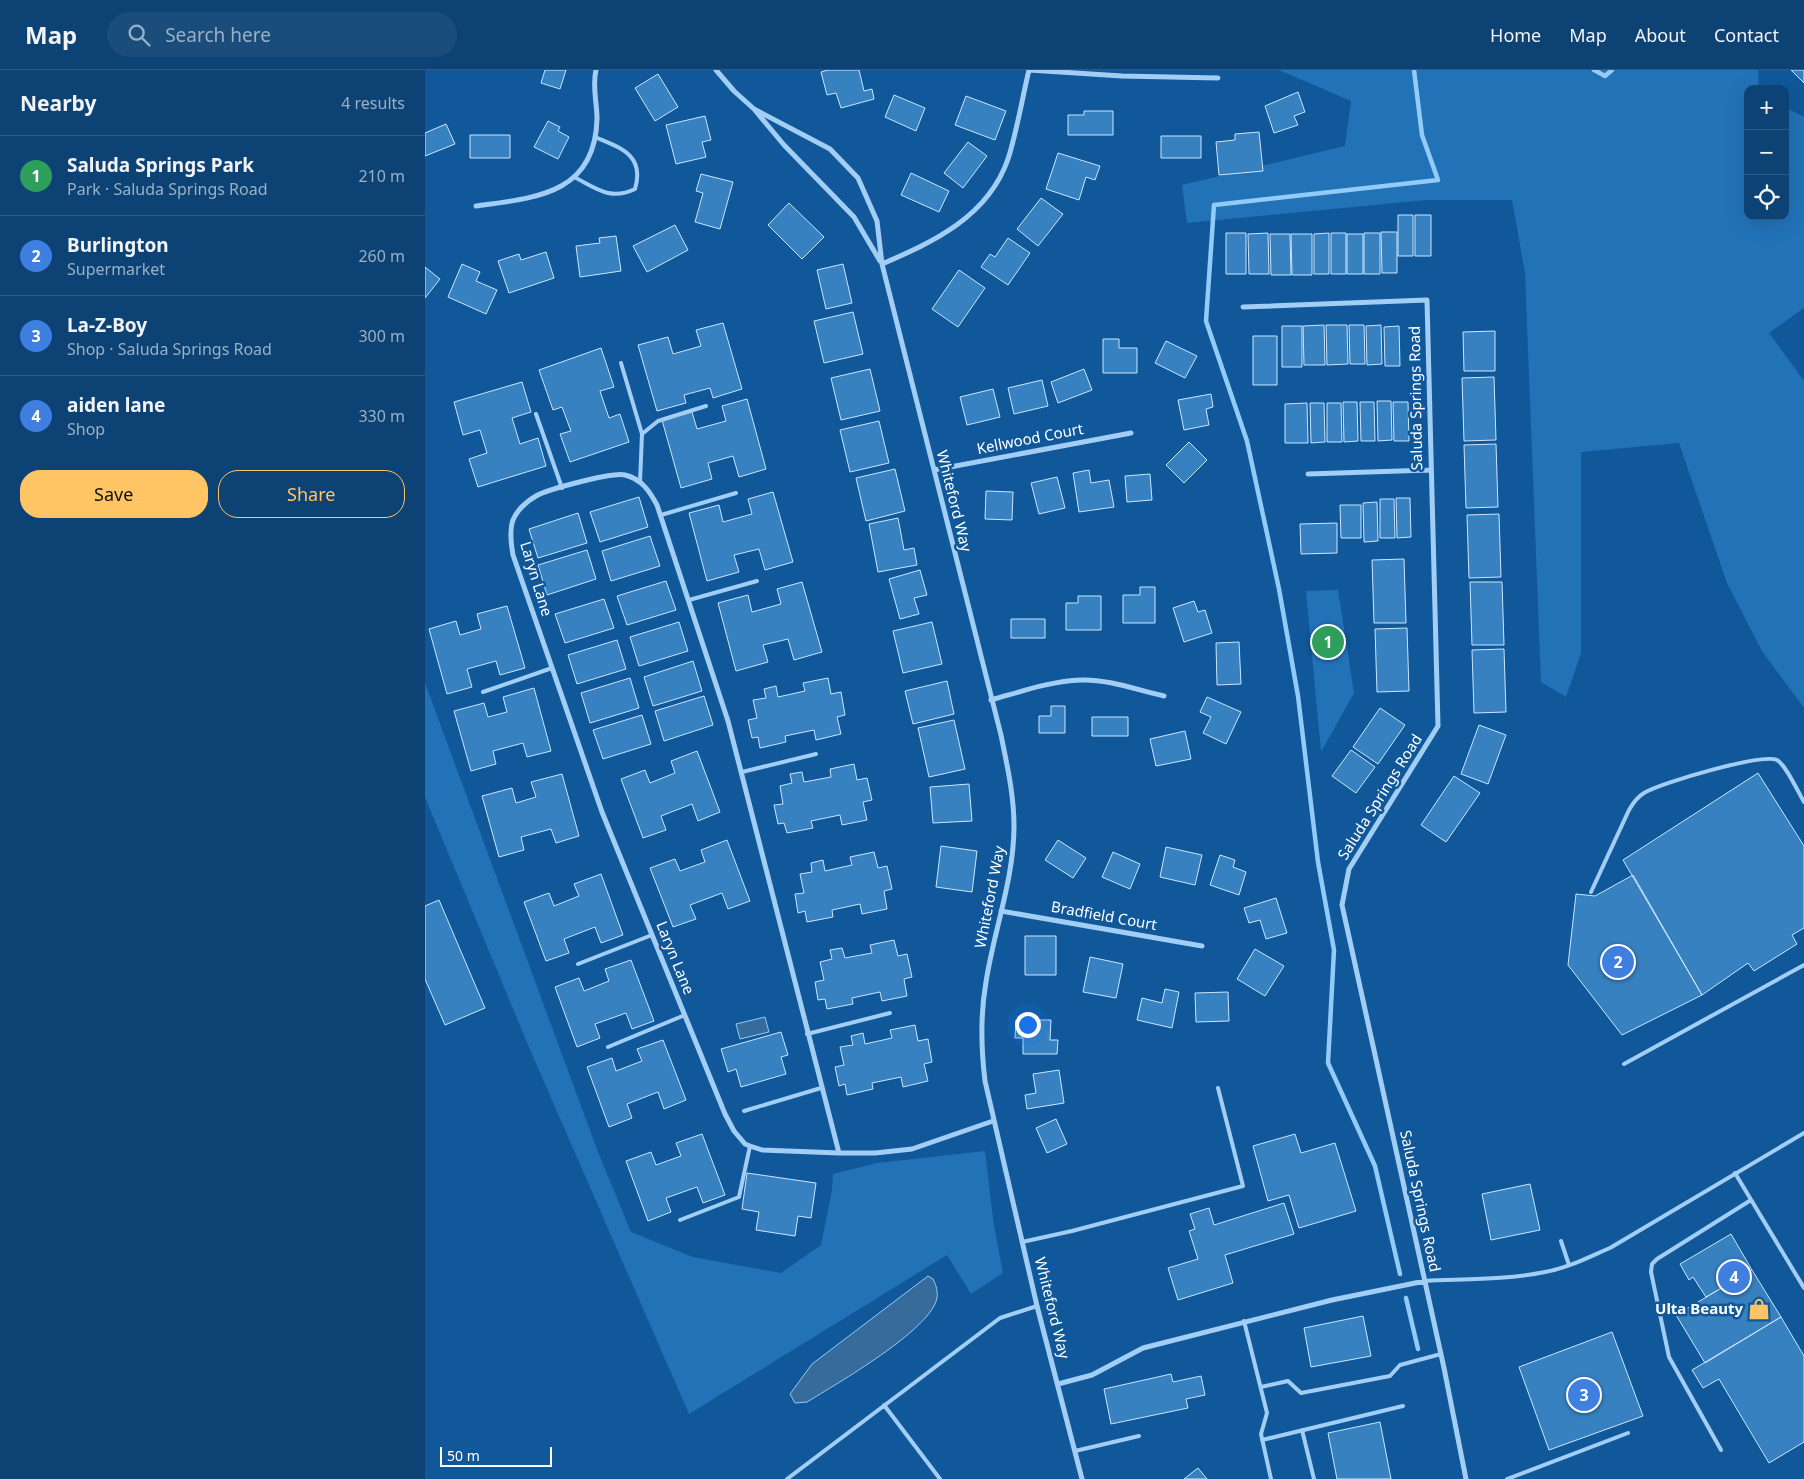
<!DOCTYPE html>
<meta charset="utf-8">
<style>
body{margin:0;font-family:"Noto Sans",sans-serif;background:#1a4d7c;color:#f1f3f6}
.controls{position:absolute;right:15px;top:15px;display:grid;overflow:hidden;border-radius:10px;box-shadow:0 5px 20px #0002}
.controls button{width:45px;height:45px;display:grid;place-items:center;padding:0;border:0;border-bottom:1px solid #2c5b86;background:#0c4274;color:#f1f3f6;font:25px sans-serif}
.scale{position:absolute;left:15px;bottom:12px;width:112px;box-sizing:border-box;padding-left:5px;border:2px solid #fff;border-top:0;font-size:14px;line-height:18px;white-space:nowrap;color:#fff;-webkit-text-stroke:4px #10589a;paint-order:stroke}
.you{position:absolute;left:602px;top:954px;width:18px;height:18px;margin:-12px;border:4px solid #fff;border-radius:50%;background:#1a73e8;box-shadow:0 0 0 8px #1a73e833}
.badge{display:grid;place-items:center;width:32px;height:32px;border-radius:50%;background:#ffc565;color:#fff;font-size:16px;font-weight:700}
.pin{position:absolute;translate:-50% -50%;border:2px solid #fff;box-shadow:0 1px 5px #0006}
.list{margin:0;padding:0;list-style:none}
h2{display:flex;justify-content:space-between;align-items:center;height:65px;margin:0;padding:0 20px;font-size:21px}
h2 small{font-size:16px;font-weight:400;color:#9ab0c5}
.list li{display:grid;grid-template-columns:32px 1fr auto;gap:15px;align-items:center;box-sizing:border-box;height:80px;padding:0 20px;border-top:1px solid #2c5b86}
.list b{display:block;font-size:19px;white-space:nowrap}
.list p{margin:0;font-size:16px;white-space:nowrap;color:#9ab0c5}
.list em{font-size:16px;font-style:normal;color:#9ab0c5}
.actions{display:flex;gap:10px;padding:15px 20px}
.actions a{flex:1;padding:11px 0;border:1px solid #ffc565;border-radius:20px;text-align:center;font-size:18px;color:#ffc565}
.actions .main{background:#ffc565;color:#111}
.icon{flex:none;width:28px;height:28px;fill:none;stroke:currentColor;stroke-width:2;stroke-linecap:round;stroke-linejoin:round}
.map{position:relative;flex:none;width:1379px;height:1409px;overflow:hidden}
header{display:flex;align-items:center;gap:30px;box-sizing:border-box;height:70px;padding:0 25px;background:#0c4274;border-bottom:1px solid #2c5b86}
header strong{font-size:24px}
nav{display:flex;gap:28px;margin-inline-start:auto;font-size:18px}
.search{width:350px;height:45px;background:#1a4d7c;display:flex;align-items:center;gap:12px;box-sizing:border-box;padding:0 18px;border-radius:28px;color:#9ab0c5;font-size:19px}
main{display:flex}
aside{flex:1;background:#0c4274}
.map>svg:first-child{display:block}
.green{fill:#2272b8}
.water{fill:#376b9b;stroke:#93cbf8}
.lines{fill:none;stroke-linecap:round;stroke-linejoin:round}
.stream{stroke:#93cbf8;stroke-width:4.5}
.building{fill:#3881c1;stroke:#cae6fe}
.service{stroke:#a2cef5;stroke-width:4}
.minor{stroke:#a2cef5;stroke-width:5}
.labels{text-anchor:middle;stroke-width:5;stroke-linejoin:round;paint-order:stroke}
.street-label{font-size:15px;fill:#fff;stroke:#10589a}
.poi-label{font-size:15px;font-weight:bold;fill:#fff;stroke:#10589a;text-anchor:end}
</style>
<header>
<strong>Map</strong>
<div class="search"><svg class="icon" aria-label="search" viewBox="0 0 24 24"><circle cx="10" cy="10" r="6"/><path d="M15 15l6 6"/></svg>Search here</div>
<nav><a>Home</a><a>Map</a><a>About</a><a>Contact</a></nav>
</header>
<main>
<aside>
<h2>Nearby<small>4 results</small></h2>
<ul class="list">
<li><span class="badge" style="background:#2e9e5b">1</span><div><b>Saluda Springs Park</b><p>Park · Saluda Springs Road</p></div><em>210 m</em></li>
<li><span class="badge" style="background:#3f7fe0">2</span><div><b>Burlington</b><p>Supermarket</p></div><em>260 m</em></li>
<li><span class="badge" style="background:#3f7fe0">3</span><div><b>La-Z-Boy</b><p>Shop · Saluda Springs Road</p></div><em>300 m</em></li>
<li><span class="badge" style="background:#3f7fe0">4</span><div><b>aiden lane</b><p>Shop</p></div><em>330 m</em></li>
</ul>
<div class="actions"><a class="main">Save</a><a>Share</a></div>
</aside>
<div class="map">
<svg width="1379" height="1409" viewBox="0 0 1379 1409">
<rect width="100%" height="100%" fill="#10589a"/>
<path class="green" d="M854 0H1333L1334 19H1323V146H1360V37L1379 47V238L1344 263 1379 311V638L1337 581 1302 513 1254 373 1156 382V583L1141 627 1116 612 1100 203 1087 130H1001L762 153 757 115 920 76 926 31Z
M913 520 929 623 896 682 881 521Z
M0 613 173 1082 206 1162 268 1187 356 1203 396 1175 407 1120 408 1104 452 1093 560 1081 569 1156 578 1203 546 1224 522 1185 264 1344 106 982 0 727Z"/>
<path class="water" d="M340 947 344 962 315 969 311 954Z
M503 1206 508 1209C511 1215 513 1221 512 1228 506 1260 411 1314 382 1332L370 1333 365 1324 387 1294Z"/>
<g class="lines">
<path class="stream" d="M1169 0 1180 6 1187 0
M975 1204 950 1096 903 993 909 880 893 792 873 626 854 519 822 371 781 251 789 135 1013 110 997 65 989 0
M981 1228 993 1279"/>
</g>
<path class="building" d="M120 0H141L135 19 116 13Z
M403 0H434L439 21 447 19 449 29 416 38 411 23 402 25 396 2Z
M1366 0H1379V13Z
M233 4 253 37 230 51 210 18Z
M873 22 880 42 869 46 873 55 849 63 840 36Z
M469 25 500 38 491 61 460 47Z
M541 26 581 41 570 70 530 55Z
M659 41H688V65H643V45H659Z
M280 46 286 70 277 72 281 87 251 94 241 55Z
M123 51 135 57 133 61 144 67 133 89 109 77Z
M21 54 30 74 0 86V63Z
M834 62 838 101 794 105 791 72 810 70V64Z
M45 65H85V88H45Z
M736 66H776V88H736Z
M543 72 562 86 538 118 519 103Z
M633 83 675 96 670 110 661 107 654 130 621 119Z
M486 103 524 121 514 142 476 125Z
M276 104 308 112 295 159 270 152 278 123 271 121Z
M616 128 638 144 613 176 592 159Z
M364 133 399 167 377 189 343 155Z
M973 145H988V186H973Z
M990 145H1006V186H990Z
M250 155 263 180 222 202 208 176Z
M956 162H972V203H957Z
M801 163H821V204H801Z
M843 163 844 204H824L823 164Z
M904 163V204H889V164Z
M906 163H921V204H906Z
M939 163H955V204H939Z
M845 164H865L866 205H846Z
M866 164H887V205H867Z
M922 164H938V204H922Z
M191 166 196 201 155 207 151 176 175 173 174 168Z
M583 168 605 183 583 215 556 197 565 184 570 187Z
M121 182 129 208 84 223 73 191 94 184 96 190Z
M37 194 55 202 51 211 72 220 61 244 23 227Z
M418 194 427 233 401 239 392 200Z
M0 197 15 209 0 228Z
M534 200 560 218 533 257 507 239Z
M428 242 438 284 399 293 389 251Z
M298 253 317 319 288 328 285 318 259 325 261 333 232 341 213 275 243 267 248 284 276 276 271 260Z
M899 255 900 295H879L878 256Z
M901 255H922L923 294 902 295Z
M924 255H939L940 294H925Z
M956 255 957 294 942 295 941 256Z
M857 256H877V297H857Z
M974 256 975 296H960L959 257Z
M1070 261V301H1039L1038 262Z
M828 266H852V315H828Z
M678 269H694V278H712V303H678Z
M741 271 772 286 760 308 730 293Z
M176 278 189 317 175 321 184 348 195 344 204 372 145 392 135 364 146 361 137 337 128 340 114 300Z
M445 299 455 341 416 350 406 308Z
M659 299 667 320 633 333 626 312Z
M1069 307 1071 370 1039 371 1037 308Z
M617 310 623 336 589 344 583 318Z
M97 312 106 342 87 348 95 374 113 368 121 396 53 417 44 389 62 383 55 360 38 365 29 332Z
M568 319 575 347 542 355 535 327Z
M786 324 788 337 781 339 784 355 759 360 753 330Z
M322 329 341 399 314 407 308 386 283 393 287 409 256 418 237 350 267 342 272 359 301 351 297 336Z
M952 331H966L967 370 953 371Z
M918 332H932L933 371 919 372Z
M935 332H949L950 371H936Z
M968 332H983L984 371H969Z
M882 333 883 373H860V334Z
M885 333H899L900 372 886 373Z
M902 333H916L917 372H902Z
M454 351 464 393 425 402 415 360Z
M764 372 782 390 759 413 741 395Z
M1071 374 1073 437 1041 438 1039 375Z
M470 399 480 441 441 451 431 408Z
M664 400 666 413 684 410 689 437 654 442 648 403Z
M725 404 727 430 702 432 700 406Z
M632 407 640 438 614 444 606 413Z
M561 421 588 422 587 450 560 449Z
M348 422 368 492 340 500 334 479 309 485 314 502 282 511 264 443 294 435 298 452 327 444 323 429Z
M214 427 223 457 175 472 165 442Z
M971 428H985L986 467 972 468Z
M955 429H969L970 468H955Z
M952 432 953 471 939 472 938 433Z
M915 435H936V468H916Z
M153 443 162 473 113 488 104 459Z
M1074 444 1076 507 1044 508 1042 445Z
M473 448 479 480 489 478 492 495 453 502 444 454Z
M912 453V483L876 484 875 454Z
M225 466 235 496 186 511 177 481Z
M162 480 171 509 122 525 113 495Z
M979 489 981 553H949L947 490Z
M495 500 502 525 489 528 494 544 475 549 464 509Z
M241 511 251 540 202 555 192 526Z
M377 512 397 582 369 590 363 569 338 575 343 592 311 601 293 533 323 525 327 542 356 534 352 519Z
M1045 512H1077L1079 575H1047Z
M715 517H730V553H698V525H715Z
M653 526H676V560H641V533H653Z
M179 529 189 558 140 573 130 544Z
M769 531 773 542 780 540 787 563 759 572 748 538Z
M82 536 100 598 75 605 71 591 42 599 47 617 22 624 4 559 31 551 35 565 56 559 52 544Z
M586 549H620V568H586Z
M254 552 263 581 214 596 205 567Z
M507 552 517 594 478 603 468 561Z
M982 558 984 621 952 622 950 559Z
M192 570 201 599 152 614 143 585Z
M814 572 816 614 792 615 791 573Z
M1079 579 1081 642 1049 643 1047 580Z
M268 591 277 621 228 636 219 607Z
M205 608 214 638 165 653 156 623Z
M403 608 406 624 416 622 420 645 412 647 416 664 391 670 389 660 360 666 361 672 335 678 333 667 327 668 323 650 332 648 328 630 341 628 339 619 351 616 353 627 380 621 378 613Z
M522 611 529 644 488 654 480 621Z
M109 618 126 681 102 687 98 673 68 681 71 694 46 701 29 641 59 633 63 647 82 642 78 627Z
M279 626 288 655 239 671 230 641Z
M782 627 816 642 801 674 778 663 786 647 775 642Z
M626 636H640V663H614V646H626Z
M955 638 980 655 953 694 928 677Z
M217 645 226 674 178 689 168 660Z
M667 647H703V666H667Z
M529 650 540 699 504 707 493 658Z
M1054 655 1081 665 1063 714 1036 704Z
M760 661 766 689 731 696 725 669Z
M926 680 950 697 931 723 907 706Z
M272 681 295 742 273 751 267 734 236 746 241 760 218 768 196 709 220 700 225 713 250 703 246 691Z
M429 694 432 710 442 708 447 730 438 732 442 750 417 755 415 745 386 751 388 758 362 763 359 753 353 754 349 735 358 734 355 716 367 713 365 704 377 702 379 712 406 707 405 699Z
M1333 703 1379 776V858L1367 865 1372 874 1329 901 1323 893 1277 925 1198 790Z
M137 704 154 766 131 773 126 759 96 767 99 780 74 787 57 726 87 718 91 733 111 727 106 712Z
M1029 706 1055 723 1021 772 996 755Z
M544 714 547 751 508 753 505 717Z
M302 770 325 831 303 839 297 823 265 835 271 849 248 857 225 798 250 789 255 801 280 792 276 780Z
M633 770 661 788 648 808 620 790Z
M516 776 552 781 547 822 511 817Z
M741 777 777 785 770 815 735 807Z
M449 782 453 798 462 796 467 819 459 821 462 839 437 844 435 834 407 840 408 847 382 852 380 841 373 843 370 824 379 823 375 804 387 802 386 793 398 790 400 801 427 795 425 787Z
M688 782 715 794 705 819 677 807Z
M795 785 810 790 808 797 821 802 814 825 785 815Z
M176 804 198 865 176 873 170 857 139 869 144 883 121 891 99 832 124 823 129 836 154 826 149 814Z
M1208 805 1277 925 1197 965 1143 895 1151 824 1170 826Z
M851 828 862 863 841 869 835 850 824 853 819 838Z
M14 830 60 938 20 955 0 909V836Z
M600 866H631V905H600Z
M469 870 473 886 482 884 487 907 479 909 482 926 457 931 455 922 427 928 428 934 402 939 400 929 393 930 390 912 399 910 395 892 407 889 405 880 417 878 420 888 447 883 445 875Z
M830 879 859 896 840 926 812 909Z
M665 887 698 894 691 928 658 922Z
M206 890 229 951 207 959 201 943 170 954 175 968 152 977 130 917 154 908 159 921 184 911 180 899Z
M740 919 754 922 747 958 712 950 717 928 737 933Z
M803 922 804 951 771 952 770 923Z
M591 950H626L625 970H633L632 984H598V968H590Z
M490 955 493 971 503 969 507 992 499 994 503 1011 478 1017 476 1007 447 1013 448 1019 422 1025 420 1014 414 1016 410 997 419 995 415 977 428 975 426 966 438 963 440 974 467 968 465 960Z
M356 962 363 985 356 987 361 1004 316 1017 311 999 303 1002 296 979Z
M238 970 261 1030 239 1039 233 1022 202 1034 207 1048 184 1057 162 997 187 988 191 1001 217 991 212 979Z
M634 1000 639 1033 602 1039 600 1025 611 1023 608 1004Z
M631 1049 642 1074 622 1083 611 1058Z
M277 1064 300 1125 278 1133 272 1117 241 1128 246 1142 223 1151 201 1091 226 1082 231 1095 256 1086 251 1073Z
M870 1064 876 1083 910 1073 931 1141 874 1158 864 1125 843 1131 828 1076Z
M322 1103 391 1113 386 1148 373 1146 370 1166 331 1160 334 1142 317 1139Z
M1105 1114 1115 1160 1066 1170 1057 1124Z
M859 1133 869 1164 800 1185 808 1213 753 1230 743 1198 773 1189 764 1161 770 1159 765 1144 784 1138 789 1155Z
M1306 1164 1327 1200 1281 1227 1268 1207 1264 1210 1255 1194Z
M1327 1200 1356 1247 1280 1293 1251 1245Z
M938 1246 946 1286 886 1297 879 1258Z
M1356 1247 1379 1286V1372L1344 1393 1294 1309 1278 1318 1267 1300Z
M1187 1262 1218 1346 1124 1380 1094 1297Z
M746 1304 748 1312 776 1306 780 1325 761 1329 763 1338 686 1354 679 1319Z
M955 1352 966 1409H912L903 1363Z
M773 1398 782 1409H759Z"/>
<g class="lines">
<path class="service" d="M149 107C171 118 185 131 210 119 220 85 196 78 170 67
M196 293 217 364 215 412
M111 344 137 418
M217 364 233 351 281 336
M236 445 311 423
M264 530 332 511
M58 622 127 598
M317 702 391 684
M1166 822 1204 740C1208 733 1212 727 1219 723 1235 713 1337 683 1352 690 1361 695 1373 722 1379 732
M153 894 227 865
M382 964 465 943
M183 977 260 945
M1199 994 1379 895
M319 1041 396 1018
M1310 1103 1379 1218
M255 1150 314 1127 325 1076
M1136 1171 1144 1195
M597 1172 647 1161 818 1116 793 1018
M1000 1211C1040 1209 1081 1210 1120 1202 1143 1198 1164 1187 1185 1178L1379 1063
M819 1251 842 1343 836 1364 846 1409
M836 1317 863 1311 876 1323 965 1306 975 1295 1016 1284
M459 1335 515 1409
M877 1360 889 1409
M837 1370 978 1336
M1296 1380 1244 1287 1226 1202 1227 1194 1232 1189 1326 1130
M650 1381 714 1366
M362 1409 575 1248 612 1236
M1082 1409 1203 1363"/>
<path class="minor" d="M291 0 309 21 329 39 359 75 429 147 455 191
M604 0 697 6 793 8
M329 39 405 79 433 108 452 151 457 194 576 665C582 695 589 725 589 756 589 809 569 860 561 912 555 946 556 978 560 1011L612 1236 657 1409
M51 136C109 128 170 125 172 49 172 32 167 17 171 0
M457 194C508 172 563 147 583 89 592 61 597 29 604 0
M818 237 1002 230 1013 656 924 799 917 835 1019 1298 1041 1409
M509 400 706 363
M883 404 1005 400
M566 630C595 622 626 611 656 610 683 609 712 620 739 626
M576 841 777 876
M414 1083 303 651 232 435C225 422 217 409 200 405 188 402 123 419 111 426 102 431 92 440 88 450 84 461 86 474 88 485L177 742 300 1044 309 1061 320 1074 325 1076 337 1080 414 1083H450L487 1079 568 1051
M633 1314 667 1305 718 1278 907 1230 1000 1211"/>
</g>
<defs>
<g id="shop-bare" transform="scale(1.725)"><path d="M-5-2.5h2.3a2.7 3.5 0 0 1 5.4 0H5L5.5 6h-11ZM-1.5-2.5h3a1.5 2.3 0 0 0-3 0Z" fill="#ffc565" stroke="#10589a" stroke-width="2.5" paint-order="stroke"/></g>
</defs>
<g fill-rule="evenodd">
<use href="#shop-bare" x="1334" y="1239"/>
</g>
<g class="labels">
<g class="street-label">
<text transform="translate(991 328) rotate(-91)" y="5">Saluda Springs Road</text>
<text transform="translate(605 369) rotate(-11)" y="5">Kellwood Court</text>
<text transform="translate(529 431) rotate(76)" y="5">Whiteford Way</text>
<text transform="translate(111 509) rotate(73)" y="5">Laryn Lane</text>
<text transform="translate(955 727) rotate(-58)" y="5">Saluda Springs Road</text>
<text transform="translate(565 827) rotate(-79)" y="5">Whiteford Way</text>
<text transform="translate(679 846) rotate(10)" y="5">Bradfield Court</text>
<text transform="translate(250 888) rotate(68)" y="5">Laryn Lane</text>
<text transform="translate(995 1131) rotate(78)" y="5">Saluda Springs Road</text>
<text transform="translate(627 1238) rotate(76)" y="5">Whiteford Way</text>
</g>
<g class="poi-label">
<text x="1318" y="1244">Ulta Beauty</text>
</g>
</g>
</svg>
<div class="controls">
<button>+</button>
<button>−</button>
<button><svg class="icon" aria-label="locate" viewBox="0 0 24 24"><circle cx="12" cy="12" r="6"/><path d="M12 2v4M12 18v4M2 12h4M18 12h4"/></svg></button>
</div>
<div class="scale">50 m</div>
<div class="you"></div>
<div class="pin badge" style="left:903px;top:572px;background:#2e9e5b">1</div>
<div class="pin badge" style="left:1193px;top:892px;background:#3f7fe0">2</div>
<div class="pin badge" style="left:1159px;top:1325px;background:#3f7fe0">3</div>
<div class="pin badge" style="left:1309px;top:1207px;background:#3f7fe0">4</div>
</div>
</main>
